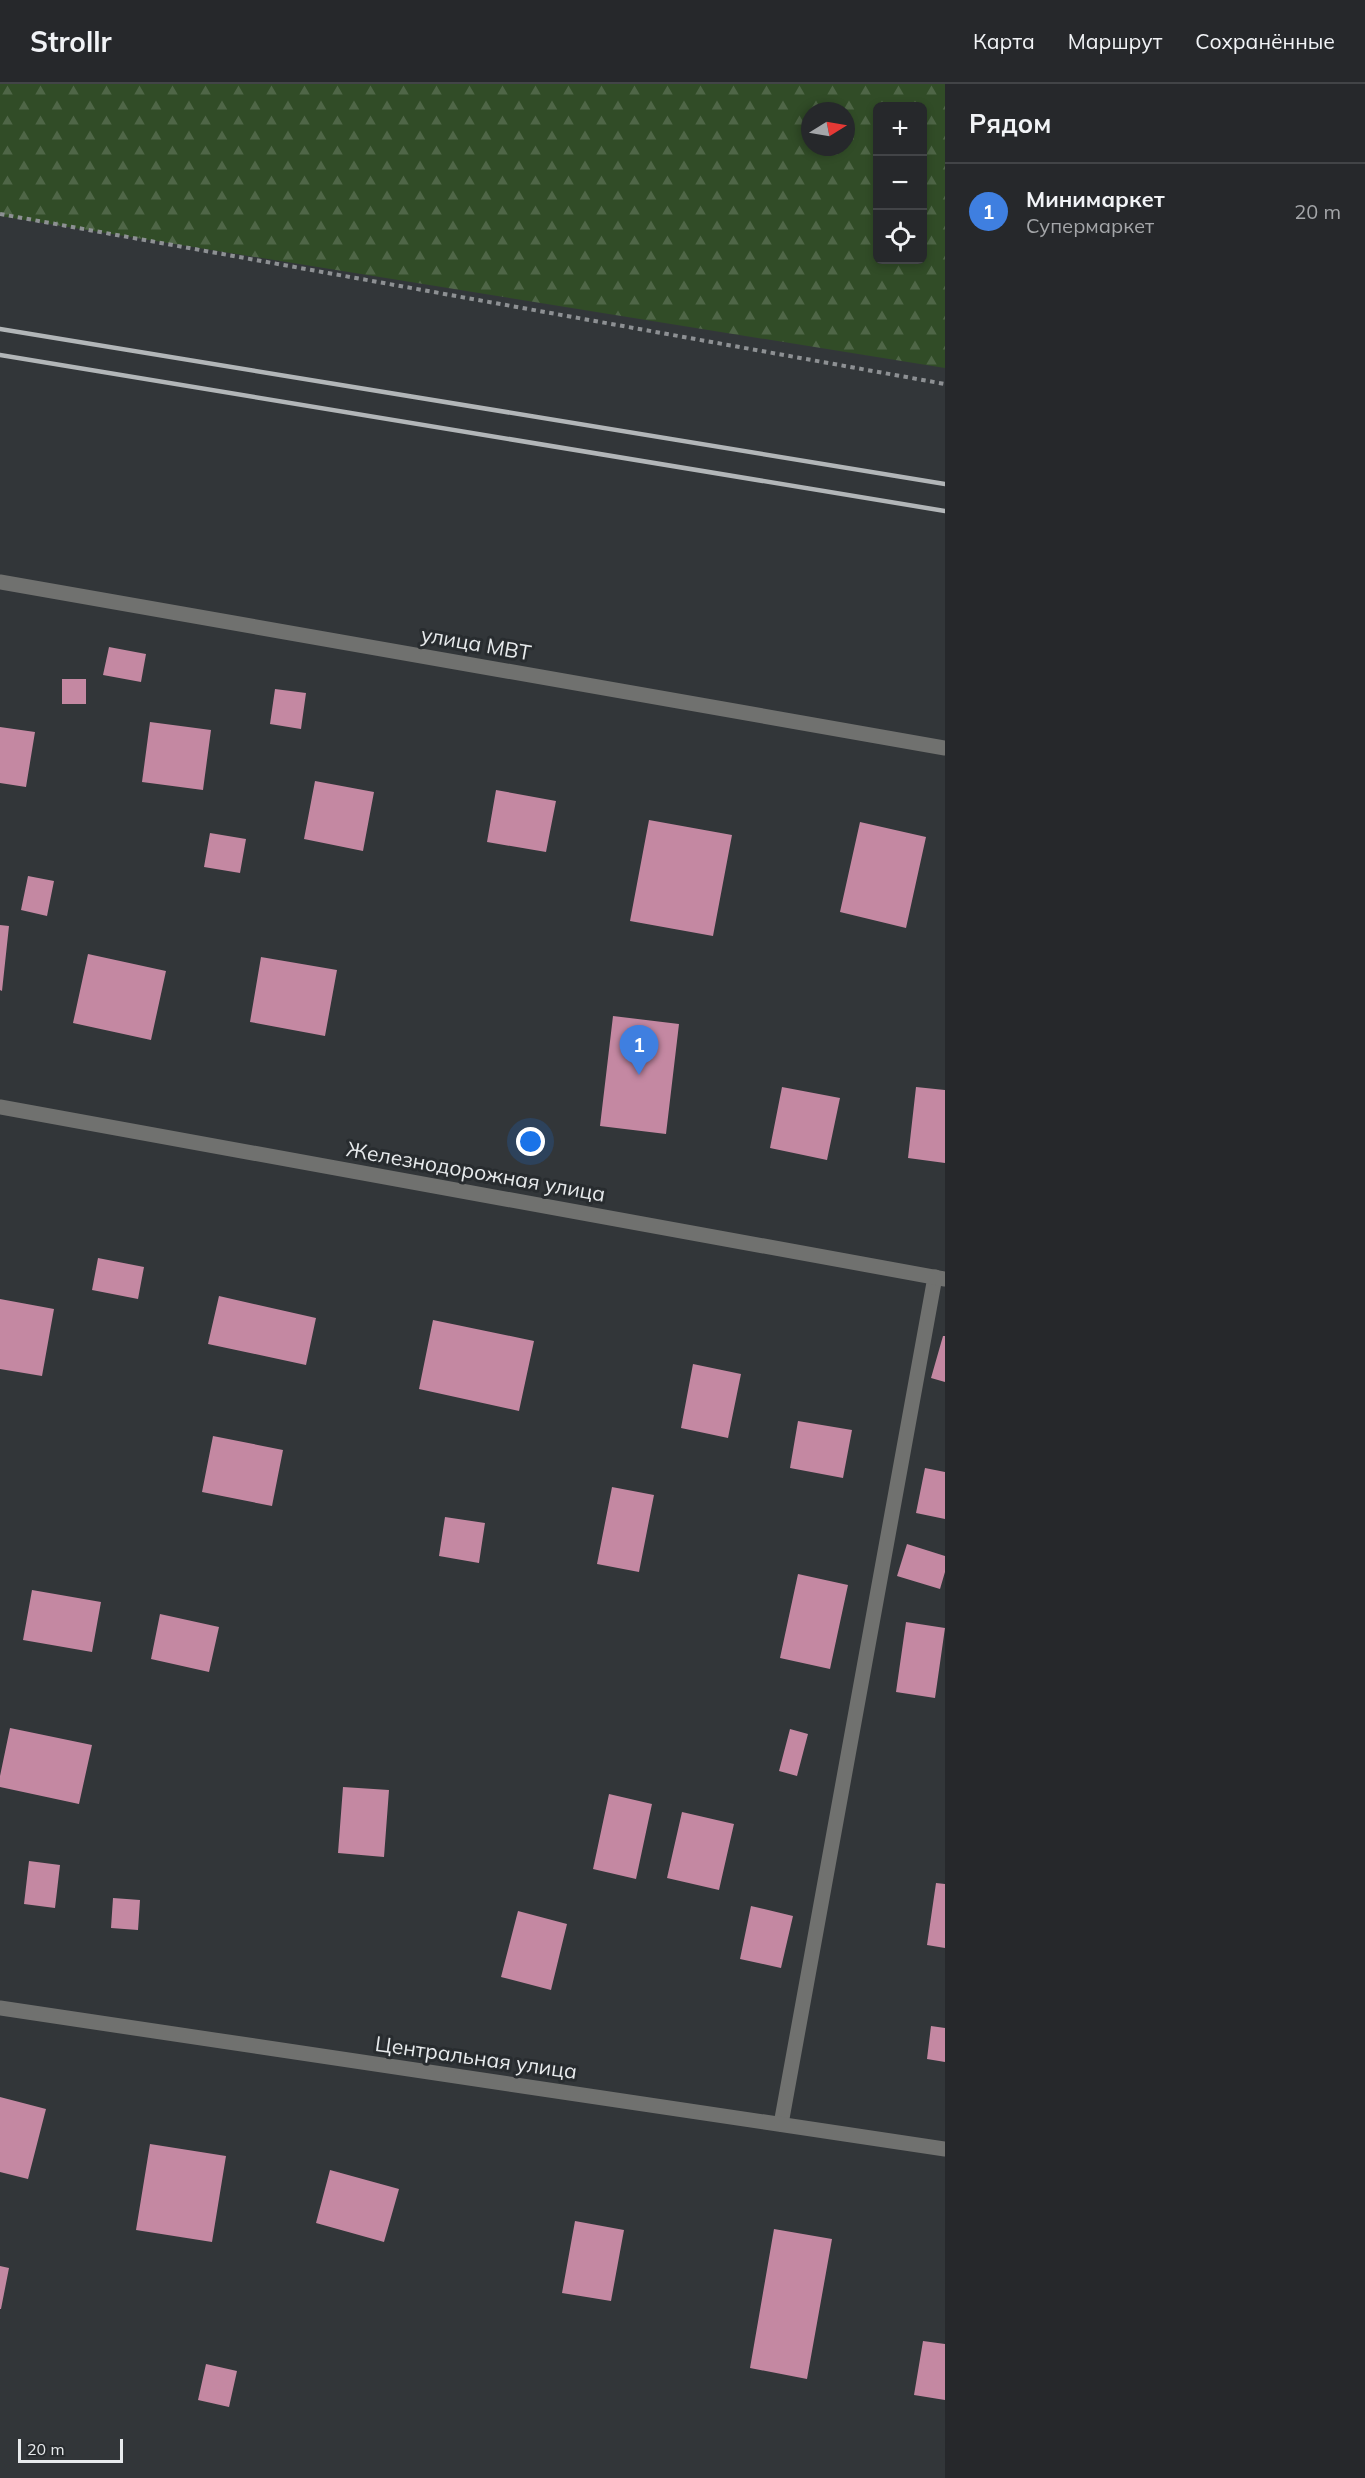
<!DOCTYPE html>
<html lang="ru">
<meta charset="utf-8">
<style>
body{margin:0;font-family:Mulish,sans-serif;background:#2e3033;color:#f1f3f6}
.controls{position:absolute;right:18px;top:18px;display:grid;overflow:hidden;border-radius:9px;box-shadow:0 3px 9px #0003}
.controls button{width:54px;height:54px;display:grid;place-items:center;padding:0;border:0;border-bottom:2px solid #424447;background:#26282b;color:#f1f3f6;font:30px sans-serif}
.compass{position:absolute;left:801px;top:18px;width:54px;height:54px;border-radius:50%;background:#26282b;box-shadow:0 3px 9px #0003;rotate:79deg}
.scale{position:absolute;left:18px;bottom:15px;width:105px;box-sizing:border-box;padding-left:6px;border:3px solid #e8ebed;border-top:0;font-size:16px;line-height:21px;white-space:nowrap;color:#e8ebed;-webkit-text-stroke:4px #282c2f;paint-order:stroke}
.you{position:absolute;left:531px;top:1058px;width:21px;height:21px;margin:-15px;border:4px solid #fff;border-radius:50%;background:#1a73e8;box-shadow:0 0 0 9px #1a73e833}
.badge{display:grid;place-items:center;width:39px;height:39px;border-radius:50%;background:#8abfa5;color:#fff;font-size:20px;font-weight:700}
.pin{position:absolute;translate:-50% -50px;filter:drop-shadow(0 2px 3px #0008)}
.pin::after{content:'';position:absolute;top:32px;width:21px;height:18px;background:inherit;clip-path:polygon(0 0,100% 0,50% 100%)}
.list{margin:0;padding:0;list-style:none}
h2{display:flex;justify-content:space-between;align-items:center;height:78px;margin:0;padding:0 24px;font-size:26px}
h2 small{font-size:20px;font-weight:400;color:#a4a6a9}
.list li{display:grid;grid-template-columns:39px 1fr auto;gap:18px;align-items:center;box-sizing:border-box;height:96px;padding:0 24px;border-top:2px solid #424447}
.list b{display:block;font-size:22px;white-space:nowrap}
.list p{margin:0;font-size:20px;white-space:nowrap;color:#a4a6a9}
.list em{font-size:20px;font-style:normal;color:#a4a6a9}
.icon{flex:none;width:33px;height:33px;fill:none;stroke:currentColor;stroke-width:2;stroke-linecap:round;stroke-linejoin:round}
.map{position:relative;flex:none;width:945px;height:2394px;overflow:hidden}
header{display:flex;align-items:center;gap:36px;box-sizing:border-box;height:84px;padding:0 30px;background:#26282b;border-bottom:2px solid #424447}
header strong{font-size:28px}
nav{display:flex;gap:33px;margin-inline-start:auto;font-size:21px}
main{display:flex}
aside{flex:1;background:#26282b}
.map>svg:first-child{display:block}
.forest{fill:url(#forest-firs);fill-rule:evenodd}
.building{fill:#c488a2}
.lines{fill:none;stroke-linecap:round;stroke-linejoin:round}
.path{stroke:#8d9093;stroke-width:4;stroke-dasharray:4.5 4.5;stroke-linecap:butt}
.service{stroke:#70716f;stroke-width:15}
.minor{stroke:#70716f;stroke-width:15}
.tertiary{stroke:#70716f;stroke-width:15}
.rail{stroke:#b2b6b8;stroke-width:4.5}
.labels{text-anchor:middle;stroke-width:6;stroke-linejoin:round;paint-order:stroke}
.street-label{font-size:21px;fill:#e8ebed;stroke:#282c2f}
</style>
<header>
<strong>Strollr</strong>
<nav><a>Карта</a><a>Маршрут</a><a>Сохранённые</a></nav>
</header>
<main>
<div class="map">
<svg width="945" height="2394" viewBox="0 0 945 2394">
<defs>
<pattern id="forest-firs" width="22" height="20" patternUnits="userSpaceOnUse" patternTransform="scale(1.5)"><rect width="22" height="20" fill="#314c27"/><path d="M5 1l3.5 6h-7zM16 11l3.5 6h-7z" fill="#4f6647"/></pattern>
</defs>
<rect width="100%" height="100%" fill="#323639"/>
<path class="forest" d="M0 0H945V284L0 132ZM878 22H922V176H878ZM810 27H846V63H810Z"/>
<path class="building" d="M109 563 146 570 141 598 103 591Z
M62 595H86V620H62Z
M275 605 306 609 301 645 270 640Z
M150 638 211 646 203 706 142 698Z
M0 643 35 648 26 703 0 699Z
M315 697 374 708 363 767 304 755Z
M496 706 556 717 546 768 487 758Z
M649 736 732 751 713 852 630 837Z
M860 738 926 753 906 844 840 828Z
M210 749 246 755 240 789 204 783Z
M28 792 54 797 47 832 21 826Z
M0 841 9 842 2 907 0 906Z
M88 870 166 887 151 956 73 939Z
M261 873 337 886 325 952 250 938Z
M613 932 679 940 666 1050 600 1042Z
M782 1003 840 1014 827 1076 770 1064Z
M916 1003 945 1006V1079L908 1074Z
M98 1174 144 1183 138 1215 92 1206Z
M219 1212 316 1234 306 1281 208 1260Z
M0 1215 54 1225 42 1292 0 1285Z
M433 1236 534 1257 519 1327 419 1305Z
M943 1252H945V1298L931 1294Z
M693 1280 741 1290 728 1354 681 1344Z
M798 1337 852 1346 843 1394 790 1384Z
M213 1352 283 1366 272 1422 202 1408Z
M925 1384 945 1388V1435L916 1429Z
M612 1403 654 1411 639 1488 597 1480Z
M445 1433 485 1439 479 1479 439 1472Z
M907 1460 945 1472V1488L940 1505 897 1492Z
M798 1490 848 1501 830 1585 780 1574Z
M32 1506 101 1518 92 1568 23 1556Z
M160 1530 219 1543 209 1588 151 1575Z
M906 1538 945 1544 935 1614 896 1608Z
M10 1644 92 1661 79 1720 0 1703V1692Z
M790 1645 808 1650 797 1692 779 1687Z
M343 1703 389 1706 384 1773 338 1769Z
M609 1710 652 1720 636 1795 593 1785Z
M682 1728 734 1740 719 1806 667 1794Z
M29 1777 60 1781 55 1824 24 1820Z
M936 1799 945 1800V1864L927 1861Z
M113 1814 140 1816 138 1846 111 1844Z
M751 1822 793 1832 781 1884 740 1875Z
M518 1827 567 1840 551 1906 501 1893Z
M931 1942 945 1944V1978L927 1975Z
M0 2013 46 2025 28 2095 0 2088Z
M150 2060 226 2072 212 2158 136 2146Z
M330 2086 399 2105 384 2158 316 2139Z
M575 2137 624 2146 611 2217 562 2209Z
M774 2145 832 2155 807 2295 750 2284Z
M0 2182 9 2184 1 2225H0Z
M923 2257 945 2260V2316L914 2311Z
M206 2280 237 2287 229 2323 198 2316Z"/>
<g class="lines">
<path class="path" d="M0 130 945 300"/>
<path class="service" d="M781 2040 935 1193"/>
<path class="minor" d="M0 498 945 664
M0 1023 945 1195"/>
<path class="tertiary" d="M0 1924 945 2065"/>
<path class="rail" d="M0 245 945 400
M0 271 945 427"/>
</g>
<g class="labels">
<g class="street-label">
<text transform="translate(476 560) rotate(10)" y="7">улица МВТ</text>
<text transform="translate(476 1088) rotate(10)" y="7">Железнодорожная улица</text>
<text transform="translate(476 1974) rotate(8)" y="7">Центральная улица</text>
</g>
</g>
</svg>
<div class="controls">
<button>+</button>
<button>−</button>
<button><svg class="icon" aria-label="locate" viewBox="0 0 24 24"><circle cx="12" cy="12" r="6"/><path d="M12 2v4M12 18v4M2 12h4M18 12h4"/></svg></button>
</div>
<svg class="compass" viewBox="-18 -18 36 36"><path d="M0-13l5 13h-10z" fill="#e53935"/><path d="M0 13l5-13h-10z" fill="#a4a6a9"/></svg>
<div class="scale">20 m</div>
<div class="you"></div>
<div class="pin badge" style="left:639px;top:991px;background:#3f7fe0">1</div>
</div>
<aside>
<h2>Рядом<small></small></h2>
<ul class="list">
<li><span class="badge" style="background:#3f7fe0">1</span><div><b>Минимаркет</b><p>Супермаркет</p></div><em>20 m</em></li>
</ul>
</aside>
</main>
